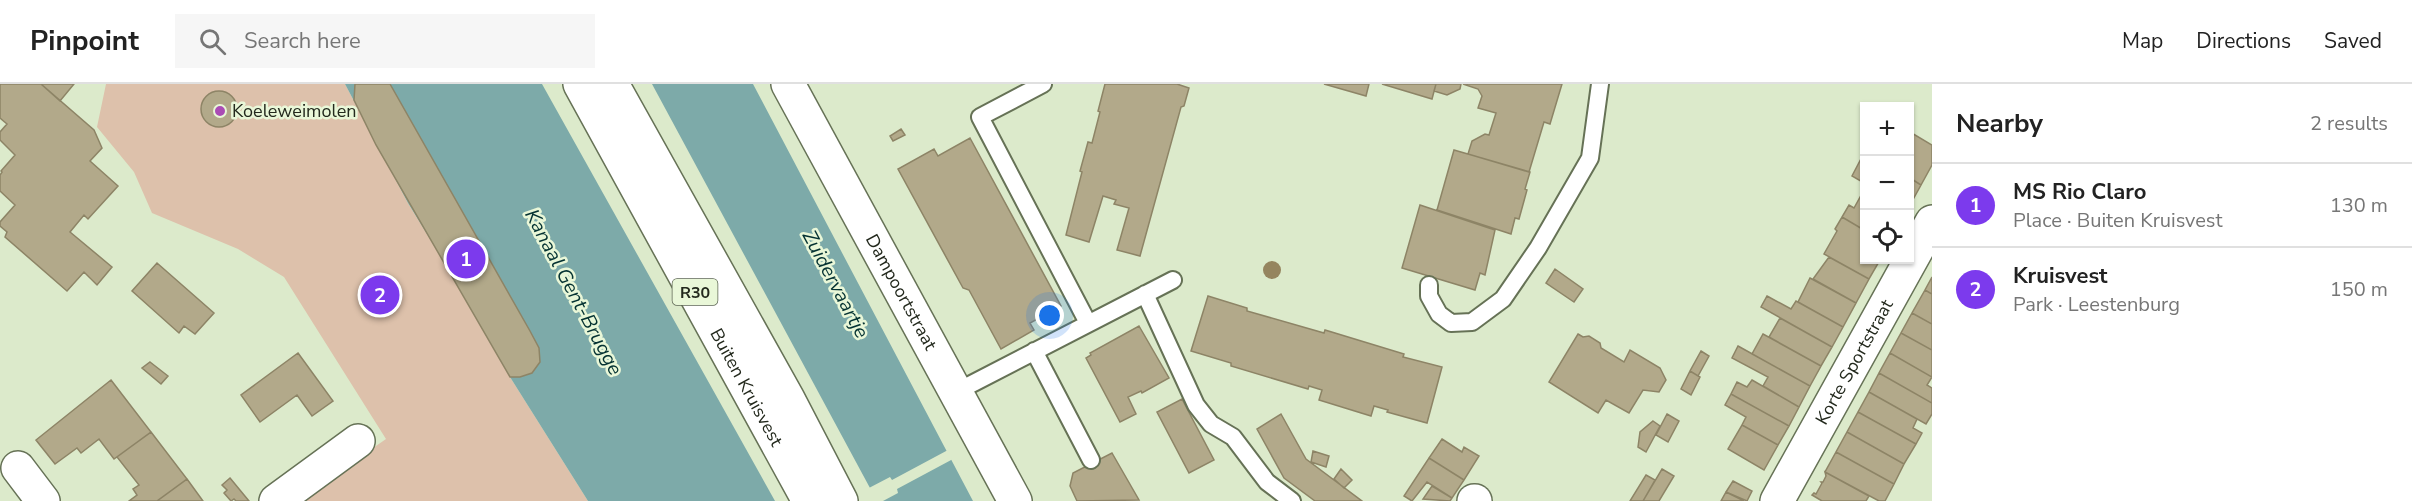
<!DOCTYPE html>
<meta charset="utf-8">
<style>
body{margin:0;font-family:"Nunito Sans",sans-serif;background:#f6f6f6;color:#222}
.controls{position:absolute;right:18px;top:18px;display:grid;overflow:hidden;border-radius:0px;box-shadow:0 2px 4px #0004}
.controls button{width:54px;height:54px;display:grid;place-items:center;padding:0;border:0;border-bottom:2px solid #e0e0e0;background:#fff;color:#222;font:30px sans-serif}
.you{position:absolute;left:1050px;top:232px;width:21px;height:21px;margin:-15px;border:4px solid #fff;border-radius:50%;background:#1a73e8;box-shadow:0 0 0 9px #1a73e833}
.badge{display:grid;place-items:center;width:39px;height:39px;border-radius:50%;background:#7c3aed;color:#fff;font-size:20px;font-weight:700}
.pin{position:absolute;translate:-50% -50%;border:3px solid #fff;box-shadow:0 2px 6px #0006}
.list{margin:0;padding:0;list-style:none}
h2{display:flex;justify-content:space-between;align-items:center;height:78px;margin:0;padding:0 24px;font-size:26px}
h2 small{font-size:20px;font-weight:400;color:#767676}
.list li{display:grid;grid-template-columns:39px 1fr auto;gap:18px;align-items:center;box-sizing:border-box;height:84px;padding:0 24px;border-top:2px solid #e0e0e0}
.list b{display:block;font-size:22px;white-space:nowrap}
.list p{margin:0;font-size:20px;white-space:nowrap;color:#767676}
.list em{font-size:20px;font-style:normal;color:#767676}
.icon{flex:none;width:33px;height:33px;fill:none;stroke:currentColor;stroke-width:2;stroke-linecap:round;stroke-linejoin:round}
.map{position:relative;flex:none;width:1932px;height:417px;overflow:hidden}
header{display:flex;align-items:center;gap:36px;box-sizing:border-box;height:84px;padding:0 30px;background:#fff;border-bottom:2px solid #e0e0e0}
header strong{font-size:28px}
nav{display:flex;gap:33px;margin-inline-start:auto;font-size:21px}
.search{width:420px;height:54px;background:#f6f6f6;display:flex;align-items:center;gap:15px;box-sizing:border-box;padding:0 21px;border-radius:0px;color:#767676;font-size:22px}
main{display:flex}
aside{flex:1;background:#fff}
.map>svg:first-child{display:block}
.green{fill:#ddc1ab}
.water{fill:#7daaa9}
.pier{fill:#dceacb}
.building{fill:#b2a98a;stroke:#8d8466;stroke-width:1.5}
.lines{fill:none;stroke-linecap:round;stroke-linejoin:round}
.lane-casing{stroke:#667256;stroke-width:20}
.street-casing{stroke:#667256;stroke-width:36}
.primary-casing{stroke:#667256;stroke-width:36}
.lane{stroke:#fff;stroke-width:16}
.street{stroke:#fff;stroke-width:33}
.primary{stroke:#fff;stroke-width:33}
.tree{fill:#95855f}
.poi-dot{fill:#aa4cb5;stroke:#e9f7d8;stroke-width:2}
.labels{text-anchor:middle;stroke-width:5;stroke-linejoin:round;paint-order:stroke}
.shield{fill:#e9f7d8;stroke:#5e6755;stroke-width:1.5}
.shield-label{font-size:16px;font-weight:bold;fill:#23291d}
.poi-label{font-size:18px;fill:#23291d;stroke:#e9f7d8;text-anchor:start}
.street-label{font-size:18px;fill:#23291d;stroke:#e9f7d8}
.water-label{font-size:20px;font-style:italic;fill:#043232;stroke:#e9f7d8}
</style>
<header>
<strong>Pinpoint</strong>
<div class="search"><svg class="icon" aria-label="search" viewBox="0 0 24 24"><circle cx="10" cy="10" r="6"/><path d="M15 15l6 6"/></svg>Search here</div>
<nav><a>Map</a><a>Directions</a><a>Saved</a></nav>
</header>
<main>
<div class="map">
<svg width="1932" height="417" viewBox="0 0 1932 417">
<rect width="100%" height="100%" fill="#dceacb"/>
<path class="green" d="M106 0H345L408 119 476 230 510 293 588 417H297L386 355 284 193 238 165 152 129 134 88 97 43Z"/>
<path class="water" d="M345 0H542L775 417H588L510 293 476 230 408 119Z
M652 0H753L973 417H877Z"/>
<path class="pier" d="M948 366 953 375 897 405 898 409 883 417H873L867 405 890 393 892 396Z"/>
<path class="building" d="M0 0H41L94 46 102 64 90 77 118 102 88 135 84 131 70 148 112 183 97 201 84 188 67 207 5 153 7 148 0 142V138L15 121 0 107V91L2 88 1 87 15 71 0 56V48L7 40 0 34Z
M41 0H74L60 17Z
M355 0H390L530 247 539 264 540 278 532 289 520 293H510L376 61 354 16Z
M1105 0H1177L1189 4 1184 22 1181 23 1140 172 1117 166 1129 124 1114 120 1116 116 1103 112 1089 158 1066 151 1082 88 1080 87 1088 58 1092 59 1100 28 1098 27Z
M1324 0H1369L1366 12Z
M1382 0H1436L1432 15Z
M1436 0H1461L1460 5 1447 11 1434 7Z
M1463 0H1562L1550 40 1544 38 1529 88 1468 70 1472 57 1485 50 1489 51 1496 29 1478 24 1482 12 1478 5Z
M201 25a18 18 0 1 1 36 0a18 18 0 1 1-36 0Z
M901 45 905 51 893 57 890 52Z
M1910 48 1932 61V81L1921 101 1910 94Z
M970 54 1061 222 1030 239 1034 246 1001 265 969 206 963 204 898 85 934 65 938 72Z
M1454 66 1530 88 1525 105 1527 106 1519 135 1515 134 1511 150 1437 126Z
M1864 69V99L1852 92Z
M1910 94 1921 101 1910 121Z
M1864 106V146L1842 133 1849 121 1854 124Z
M1420 121 1495 146 1485 191 1480 189 1475 206 1402 184Z
M1842 133 1864 146 1861 159 1864 160V176H1880L1869 195 1824 170 1837 147 1835 145Z
M1829 173 1869 195 1856 219 1813 195Z
M157 179 214 229 195 250 184 242 179 249 132 207Z
M1555 185 1583 205 1574 218 1546 199Z
M1932 193V210L1925 206Z
M1810 194 1856 219 1843 243 1798 218Z
M1925 206 1932 210V240L1912 229Z
M1208 212 1247 224V227L1324 249 1325 246 1404 270 1403 273 1442 283 1427 339 1387 328 1388 326 1374 322 1371 332 1319 316 1322 306 1309 302 1308 305 1231 282V279L1191 267Z
M1767 212 1791 225 1796 217 1843 243 1832 263 1761 223Z
M1912 229 1932 240V266L1901 249Z
M1780 234 1832 263 1821 282 1769 253Z
M1139 242 1169 294 1142 309 1141 307 1128 313 1136 330 1120 338 1086 274 1091 271 1090 269Z
M1901 249 1932 266V293L1890 269Z
M1578 250 1583 253 1589 252 1600 259 1601 264 1624 278 1630 266 1660 284 1666 296 1659 308 1643 306 1629 329 1606 316 1598 329 1549 298Z
M1763 250 1821 282 1810 302 1752 270Z
M1738 262 1810 302 1799 323 1763 302 1768 293 1732 274Z
M1701 267 1709 272 1698 292 1690 287Z
M298 269 333 317 312 332 297 311 260 338 241 311Z
M1890 269 1932 293 1927 301 1932 304V319L1879 289Z
M150 278 168 292 161 300 142 284Z
M1690 287 1700 293 1691 311 1681 305Z
M1879 289 1932 319V330L1926 340 1869 308Z
M111 296 151 348 114 375 99 355 81 369 77 364 55 380 36 356Z
M1752 296 1799 323 1789 342 1731 310 1737 298 1747 303Z
M1869 308 1917 335 1913 344 1922 349 1916 360 1858 328Z
M1731 310 1789 342 1778 361 1742 341 1746 333 1725 321Z
M1182 315 1214 376 1189 389 1157 328Z
M1858 328 1916 360 1904 380 1847 348Z
M1281 330 1306 375 1362 417H1315L1284 394 1257 345Z
M1667 330 1679 337 1668 358 1656 351Z
M1653 337 1660 342 1646 368 1638 363 1640 348Z
M1742 341 1778 361 1764 386 1728 365Z
M151 348 187 395 157 417H129L137 411 133 405 139 401 117 373Z
M1847 348 1904 380 1894 400 1836 368Z
M1442 355 1462 368 1464 363 1479 372 1464 396 1429 374Z
M1313 367 1329 372 1326 383 1311 378Z
M1836 368 1894 400 1885 417H1879L1825 388Z
M1112 369 1139 416 1077 417 1070 402 1073 389Z
M1429 374 1464 396 1452 414 1427 398 1412 417 1404 412Z
M1341 385 1352 396 1344 404 1334 395Z
M1662 385 1674 392 1659 417H1643Z
M1825 388 1869 412 1866 417H1822L1812 411 1814 409 1816 410 1822 399 1821 398H1823L1826 392Z
M1646 391 1655 396 1643 417H1630Z
M230 394 249 417H236L234 415 231 417 224 409 227 406 222 401Z
M187 395 203 417H157Z
M1733 397 1752 407 1747 417 1726 408Z
M1432 402 1452 414 1450 417 1423 415Z
M1726 408 1744 417H1721Z"/>
<g class="lines">
<g class="lane-casing">
<path id="lane" d="M1043 0 980 33 1088 239
M1429 201V212L1439 230 1451 239 1472 238 1503 215 1538 164 1590 74 1600 0
M1145 210 1196 321 1211 340 1233 353 1267 398 1292 417
M1034 267 1091 376
M956 308 1173 196"/>
</g>
<g class="street-casing">
<g id="street">
<path id="s1" d="M788 0 1015 417"/>
<path d="M18 384 43 417"/>
<path d="M276 417 358 357"/>
<path d="M1474 417H1475"/>
<path id="s2" d="M1777 417 1932 138"/>
</g>
</g>
<g class="primary-casing">
<g id="primary">
<path id="s3" d="M580 0 809 417"/>
<path d="M612 0 788 315 841 417"/>
</g>
</g>
<use href="#lane" class="lane"/>
<use href="#street" class="street"/>
<use href="#primary" class="primary"/>
</g>
<circle class="tree" cx="1272" cy="186" r="9"/>
<circle class="poi-dot" cx="220" cy="27" r="6"/>
<g class="labels">
<rect class="shield" x="672.5" y="195" width="45" height="26" rx="4.5"/>
<g class="shield-label">
<text x="695" y="214">R30</text>
</g>
<g class="poi-label">
<text x="232" y="33">Koeleweimolen</text>
</g>
<g class="street-label">
<text dy="6" stroke="none"><textPath href="#s1" startOffset="237">Dampoortstraat</textPath></text>
<text dy="6" stroke="none"><textPath href="#s2" startOffset="159">Korte Sportstraat</textPath></text>
<text dy="6" stroke="none"><textPath href="#s3" startOffset="346">Buiten Kruisvest</textPath></text>
</g>
<g class="water-label">
<text transform="translate(836 200) rotate(62)" y="7">Zuidervaartje</text>
<text transform="translate(574 208) rotate(62)" y="7">Kanaal Gent-Brugge</text>
</g>
</g>
</svg>
<div class="controls">
<button>+</button>
<button>−</button>
<button><svg class="icon" aria-label="locate" viewBox="0 0 24 24"><circle cx="12" cy="12" r="6"/><path d="M12 2v4M12 18v4M2 12h4M18 12h4"/></svg></button>
</div>
<div class="you"></div>
<div class="pin badge" style="left:466px;top:175px">1</div>
<div class="pin badge" style="left:380px;top:211px">2</div>
</div>
<aside>
<h2>Nearby<small>2 results</small></h2>
<ul class="list">
<li><span class="badge">1</span><div><b>MS Rio Claro</b><p>Place · Buiten Kruisvest</p></div><em>130 m</em></li>
<li><span class="badge">2</span><div><b>Kruisvest</b><p>Park · Leestenburg</p></div><em>150 m</em></li>
</ul>
</aside>
</main>
